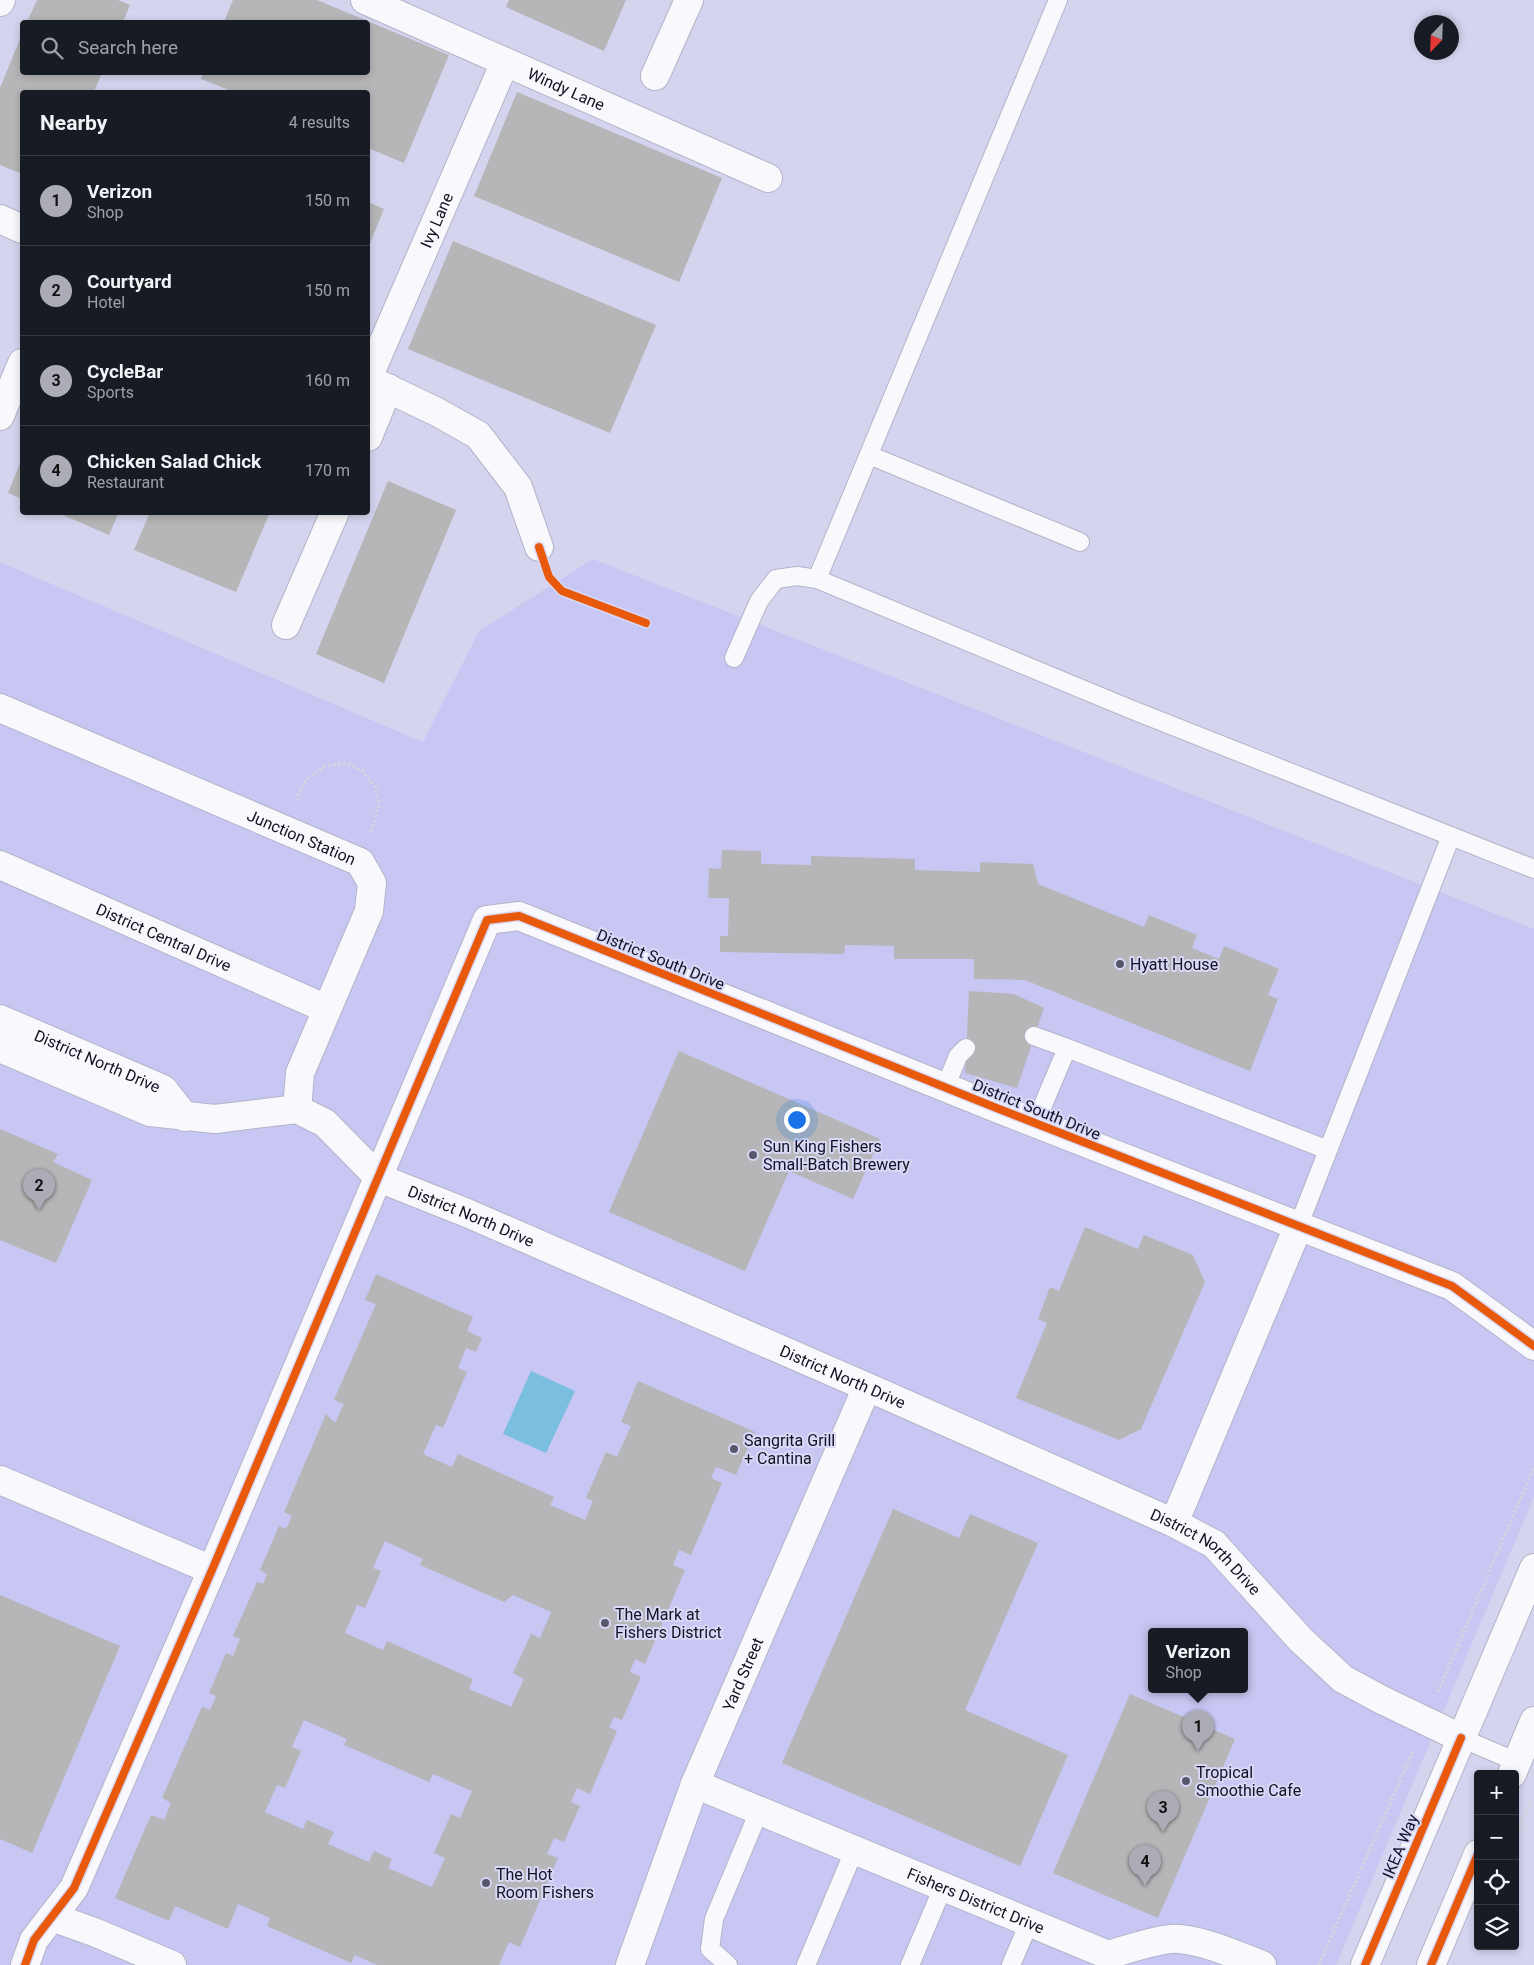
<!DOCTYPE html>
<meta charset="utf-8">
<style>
body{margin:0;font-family:Roboto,sans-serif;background:#20242c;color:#f1f3f6}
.controls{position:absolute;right:15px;bottom:15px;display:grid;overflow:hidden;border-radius:5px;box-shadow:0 2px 8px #0003}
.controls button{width:45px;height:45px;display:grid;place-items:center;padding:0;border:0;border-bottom:1px solid #363941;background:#171b24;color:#f1f3f6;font:25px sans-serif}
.compass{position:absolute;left:1414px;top:15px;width:45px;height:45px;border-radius:50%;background:#171b24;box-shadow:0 2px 8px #0003;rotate:203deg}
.you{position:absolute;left:796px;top:1119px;width:18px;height:18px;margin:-12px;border:4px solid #fff;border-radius:50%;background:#1a73e8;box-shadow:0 0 0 8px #1a73e833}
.badge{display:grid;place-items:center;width:32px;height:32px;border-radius:50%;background:#acacb7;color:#111;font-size:16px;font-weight:700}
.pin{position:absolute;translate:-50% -41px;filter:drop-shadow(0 1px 2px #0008)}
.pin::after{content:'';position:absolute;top:26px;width:18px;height:15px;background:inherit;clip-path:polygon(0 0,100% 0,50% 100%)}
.popup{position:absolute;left:1148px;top:1628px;width:100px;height:65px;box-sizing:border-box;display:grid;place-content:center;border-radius:5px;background:#171b24;filter:drop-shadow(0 1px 4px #0005);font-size:16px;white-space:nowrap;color:#9ea1a6}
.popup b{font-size:19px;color:#f1f3f6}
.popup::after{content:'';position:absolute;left:50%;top:100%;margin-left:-10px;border:10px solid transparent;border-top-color:#171b24}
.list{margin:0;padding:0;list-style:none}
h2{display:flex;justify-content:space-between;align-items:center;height:65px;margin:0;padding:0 20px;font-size:21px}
h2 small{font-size:16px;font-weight:400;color:#9ea1a6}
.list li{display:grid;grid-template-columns:32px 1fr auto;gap:15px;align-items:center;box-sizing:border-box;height:90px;padding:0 20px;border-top:1px solid #363941}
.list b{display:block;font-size:19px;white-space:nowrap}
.list p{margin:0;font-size:16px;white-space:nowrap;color:#9ea1a6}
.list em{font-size:16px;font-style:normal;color:#9ea1a6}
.icon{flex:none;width:28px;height:28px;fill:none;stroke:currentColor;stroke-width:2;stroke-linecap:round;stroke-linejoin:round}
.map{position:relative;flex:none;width:1534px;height:1965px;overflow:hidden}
.search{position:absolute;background:#171b24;box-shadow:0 2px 8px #0003;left:20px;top:20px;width:350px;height:55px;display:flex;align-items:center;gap:12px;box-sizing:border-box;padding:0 18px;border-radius:5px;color:#9ea1a6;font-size:19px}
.panel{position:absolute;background:#171b24;box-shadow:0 2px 8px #0003;left:20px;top:90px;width:350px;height:425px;border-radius:5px}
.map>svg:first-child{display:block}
.built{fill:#c8c7f3;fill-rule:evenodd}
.water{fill:#7abee0}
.building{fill:#b6b5b7;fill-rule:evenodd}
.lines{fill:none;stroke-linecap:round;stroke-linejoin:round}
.service-casing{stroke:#b3b3c8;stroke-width:20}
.minor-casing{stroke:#b3b3c8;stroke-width:30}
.path{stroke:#d6d5de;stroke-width:3;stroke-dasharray:2.5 2.5;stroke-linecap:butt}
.service{stroke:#f9f9fd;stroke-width:18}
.minor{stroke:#f9f9fd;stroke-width:28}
.cycleway-casing{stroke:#d8d8f7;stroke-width:11}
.cycleway{stroke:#e8590c;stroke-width:8}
.poi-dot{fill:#57566a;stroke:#d8d8f7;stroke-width:2}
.labels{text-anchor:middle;stroke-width:4;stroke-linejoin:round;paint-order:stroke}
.street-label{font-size:16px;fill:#131223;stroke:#d8d8f7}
.poi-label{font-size:16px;fill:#131223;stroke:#d8d8f7;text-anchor:start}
</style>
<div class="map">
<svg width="1534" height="1965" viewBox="0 0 1534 1965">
<rect width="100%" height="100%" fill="#d4d4ef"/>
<path class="built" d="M593 559 1534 929V1497L1336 1965H0V562L423 742 479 631ZM1152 1632H1244V1690H1152Z"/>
<path class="water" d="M531 1371 575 1391 546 1453 503 1434Z"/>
<path class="building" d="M37 0H118L130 5 123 22H27Z
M233 0H317L449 55 404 163 368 148V92H234L201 79 203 72H368V22H224Z
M509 0H626L604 51 506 7Z
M22 34V72H102L94 92H22V174L0 165V88Z
M517 92 722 178 679 282 474 196Z
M368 202 384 209 368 248Z
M453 241 656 325 610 433 408 349Z
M22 458V499L8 493Z
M388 481 456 510 384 683 316 654Z
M56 512H119L109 535Z
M150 512H270L236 592 134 550Z
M722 850 761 851V864L811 865V856L915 859V870L980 872V862L1033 864 1038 884 1144 927 1149 915 1197 935 1192 948 1219 959 1224 946 1279 969 1268 995 1278 999 1250 1071 1025 980 974 979V959H894V946L845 945 844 954 720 952V936H728L729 898H708L709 868 721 869Z
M969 991 1014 994 1044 1008 1017 1088 965 1073Z
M679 1051 880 1139 853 1199 789 1171 745 1271 609 1212Z
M0 1129 58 1154 53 1162 92 1180 56 1263 0 1240Z
M1085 1227 1138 1249 1144 1235 1193 1255 1205 1282 1141 1429 1119 1440 1016 1398 1047 1323 1038 1319 1050 1287 1059 1291Z
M376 1274 473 1317 467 1331 482 1338 476 1352 466 1348 458 1368 467 1372 443 1428 436 1425 423 1454 452 1467 458 1454 554 1497 550 1505 585 1520 593 1501 586 1498 606 1452 617 1457 631 1426 621 1422 638 1381 755 1432 736 1475 716 1467 711 1478 722 1483 691 1555 679 1550 673 1565 685 1570 645 1664 635 1659 630 1672 641 1677 622 1720 614 1717 609 1727 617 1731 590 1794 577 1788 571 1802 580 1806 564 1842 554 1838 547 1854 558 1858 520 1947 509 1942 499 1965H377L355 1955 351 1963 267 1926 270 1918 238 1904 228 1929 175 1906 169 1921 115 1898 151 1815 164 1820 171 1803 162 1798 202 1707 210 1710 216 1696 209 1693 226 1653 233 1656 240 1639 233 1636 257 1582 263 1584 267 1574 260 1570 279 1526 286 1529 292 1516 284 1512 326 1414 335 1423 344 1404 334 1400 376 1304 365 1300ZM385 1541 423 1559 420 1565 504 1602 513 1595 551 1612 540 1638 531 1634 513 1673 524 1679 511 1707 469 1689 473 1679 387 1641 383 1650 345 1633 357 1605 365 1608 381 1571 373 1568ZM304 1720 347 1739 344 1745 429 1782 433 1774 472 1791 460 1818 451 1814 434 1853 445 1858 432 1887 388 1868 392 1859 374 1851 369 1862 328 1844 334 1832 307 1820 303 1829 265 1812 277 1785 285 1788 301 1751 292 1747Z
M893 1509 959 1538 970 1514 1038 1543 965 1710 1068 1755 1020 1866 782 1763Z
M0 1595 120 1646 32 1853 0 1839Z
M1130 1694 1235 1739 1158 1918 1053 1873Z"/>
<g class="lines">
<g class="service-casing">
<path id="service" d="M1058 0 817 579 1130 709 1534 869
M869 455 1080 542
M734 658 759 601 776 579 797 576 817 579
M1034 1036 1067 1048
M945 1088 958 1056 966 1048
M1035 1124 1067 1048 1328 1150
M1298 1227 1451 836
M1461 1738 1517 1762
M728 1965 710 1949 714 1919 759 1811
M806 1965 854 1851
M910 1965 943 1887
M1011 1965 1029 1923"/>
</g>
<g class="minor-casing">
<g id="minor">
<path id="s1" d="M365 0 768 178"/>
<path d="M0 2 1 0"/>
<path d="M655 76 689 0"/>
<path d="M0 219 22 229"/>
<path id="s2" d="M368 378 505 62"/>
<path d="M368 379 437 412 478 435 518 487 539 547"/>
<path d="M0 416 22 363"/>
<path d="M368 437 388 388"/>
<path d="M286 625 335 512"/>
<path id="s3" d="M0 708 360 862 372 883 369 911 300 1073 297 1109"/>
<path id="s4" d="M0 865 327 1009"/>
<path id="s5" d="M0 1019 163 1089 185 1117"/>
<path id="s6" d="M0 1048 150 1112 215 1119 297 1109 325 1123 379 1178 467 1213 890 1397 1174 1523 1214 1544 1301 1640 1343 1679 1382 1700 1461 1738"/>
<path d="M0 1480 212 1570"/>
<path d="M1174 1523 1298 1227"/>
<path d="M1512 1774 1534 1721"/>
<path id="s7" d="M695 1784 1108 1955C1125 1950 1163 1937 1180 1939 1208 1942 1236 1955 1262 1965"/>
<path d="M52 1917 94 1932 172 1965"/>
<path d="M25 1965 34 1940 74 1888 212 1570 487 920 519 916 994 1107 1452 1286 1534 1346"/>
<path id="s8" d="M630 1965 695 1784 867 1387"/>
<path d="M1365 1965 1534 1568"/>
<path d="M1431 1965 1478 1854"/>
</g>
</g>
<path class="path" d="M296 801 305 781 324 767 343 763 363 771 375 787 379 805 371 833
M1438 1692 1534 1467
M1515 1838 1532 1799
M1319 1965 1413 1751"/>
<use href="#service" class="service"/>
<use href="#minor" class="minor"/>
<g class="cycleway-casing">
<path id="cycleway" d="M539 547 549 577 562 591 646 623
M25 1965 34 1940 74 1888 212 1570 487 920 519 916 994 1107 1452 1286 1534 1346
M1365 1965 1461 1738
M1431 1965 1478 1854"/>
</g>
<use href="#cycleway" class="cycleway"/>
</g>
<g class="poi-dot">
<circle cx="1120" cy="964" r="5"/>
<circle cx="753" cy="1155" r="5"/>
<circle cx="734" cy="1449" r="5"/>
<circle cx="605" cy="1623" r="5"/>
<circle cx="1186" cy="1781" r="5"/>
<circle cx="486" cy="1883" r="5"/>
</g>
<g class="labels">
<g class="street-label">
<text dy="6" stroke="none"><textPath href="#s1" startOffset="220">Windy Lane</textPath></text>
<text dy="6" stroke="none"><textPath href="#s2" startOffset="172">Ivy Lane</textPath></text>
<text dy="6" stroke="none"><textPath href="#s3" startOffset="328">Junction Station</textPath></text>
<text dy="6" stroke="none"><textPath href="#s4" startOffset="179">District Central Drive</textPath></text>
<text transform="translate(661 959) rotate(22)" y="6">District South Drive</text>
<text dy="6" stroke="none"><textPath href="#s5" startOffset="106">District North Drive</textPath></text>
<text transform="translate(1037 1109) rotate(22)" y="6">District South Drive</text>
<text dy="6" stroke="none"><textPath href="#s6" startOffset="519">District North Drive</textPath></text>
<text dy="6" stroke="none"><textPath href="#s6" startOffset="924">District North Drive</textPath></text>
<text dy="6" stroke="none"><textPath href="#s6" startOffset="1329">District North Drive</textPath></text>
<text dy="6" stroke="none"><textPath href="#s8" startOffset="312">Yard Street</textPath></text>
<text transform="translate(1400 1846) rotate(-67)" y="6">IKEA Way</text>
<text dy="6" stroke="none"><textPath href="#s7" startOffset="304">Fishers District Drive</textPath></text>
</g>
<g class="poi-label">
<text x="1130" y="970">Hyatt House</text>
<text x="763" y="1152">Sun King Fishers<tspan x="763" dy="18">Small-Batch Brewery</tspan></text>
<text x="744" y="1446">Sangrita Grill<tspan x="744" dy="18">+ Cantina</tspan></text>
<text x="615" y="1620">The Mark at<tspan x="615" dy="18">Fishers District</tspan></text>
<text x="1196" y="1778">Tropical<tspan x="1196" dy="18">Smoothie Cafe</tspan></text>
<text x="496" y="1880">The Hot<tspan x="496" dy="18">Room Fishers</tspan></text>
</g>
</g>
</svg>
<div class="controls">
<button>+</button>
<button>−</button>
<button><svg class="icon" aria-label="locate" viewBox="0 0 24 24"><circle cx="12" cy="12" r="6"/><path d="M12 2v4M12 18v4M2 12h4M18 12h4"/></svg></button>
<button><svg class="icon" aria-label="layers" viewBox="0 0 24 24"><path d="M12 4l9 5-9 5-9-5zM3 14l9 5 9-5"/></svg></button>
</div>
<svg class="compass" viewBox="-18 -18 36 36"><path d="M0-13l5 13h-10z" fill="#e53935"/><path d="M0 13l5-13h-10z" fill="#9ea1a6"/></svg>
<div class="you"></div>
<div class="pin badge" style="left:1198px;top:1751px">1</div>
<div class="popup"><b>Verizon</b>Shop</div>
<div class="pin badge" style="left:39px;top:1210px">2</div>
<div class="pin badge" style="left:1163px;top:1832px">3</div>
<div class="pin badge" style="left:1145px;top:1886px">4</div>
<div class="search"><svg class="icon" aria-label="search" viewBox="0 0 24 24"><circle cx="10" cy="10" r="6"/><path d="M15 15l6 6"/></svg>Search here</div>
<section class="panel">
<h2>Nearby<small>4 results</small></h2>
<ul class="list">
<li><span class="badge">1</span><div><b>Verizon</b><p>Shop</p></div><em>150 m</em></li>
<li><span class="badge">2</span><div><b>Courtyard</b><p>Hotel</p></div><em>150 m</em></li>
<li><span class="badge">3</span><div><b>CycleBar</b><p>Sports</p></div><em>160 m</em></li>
<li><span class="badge">4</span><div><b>Chicken Salad Chick</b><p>Restaurant</p></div><em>170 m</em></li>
</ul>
</section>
</div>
